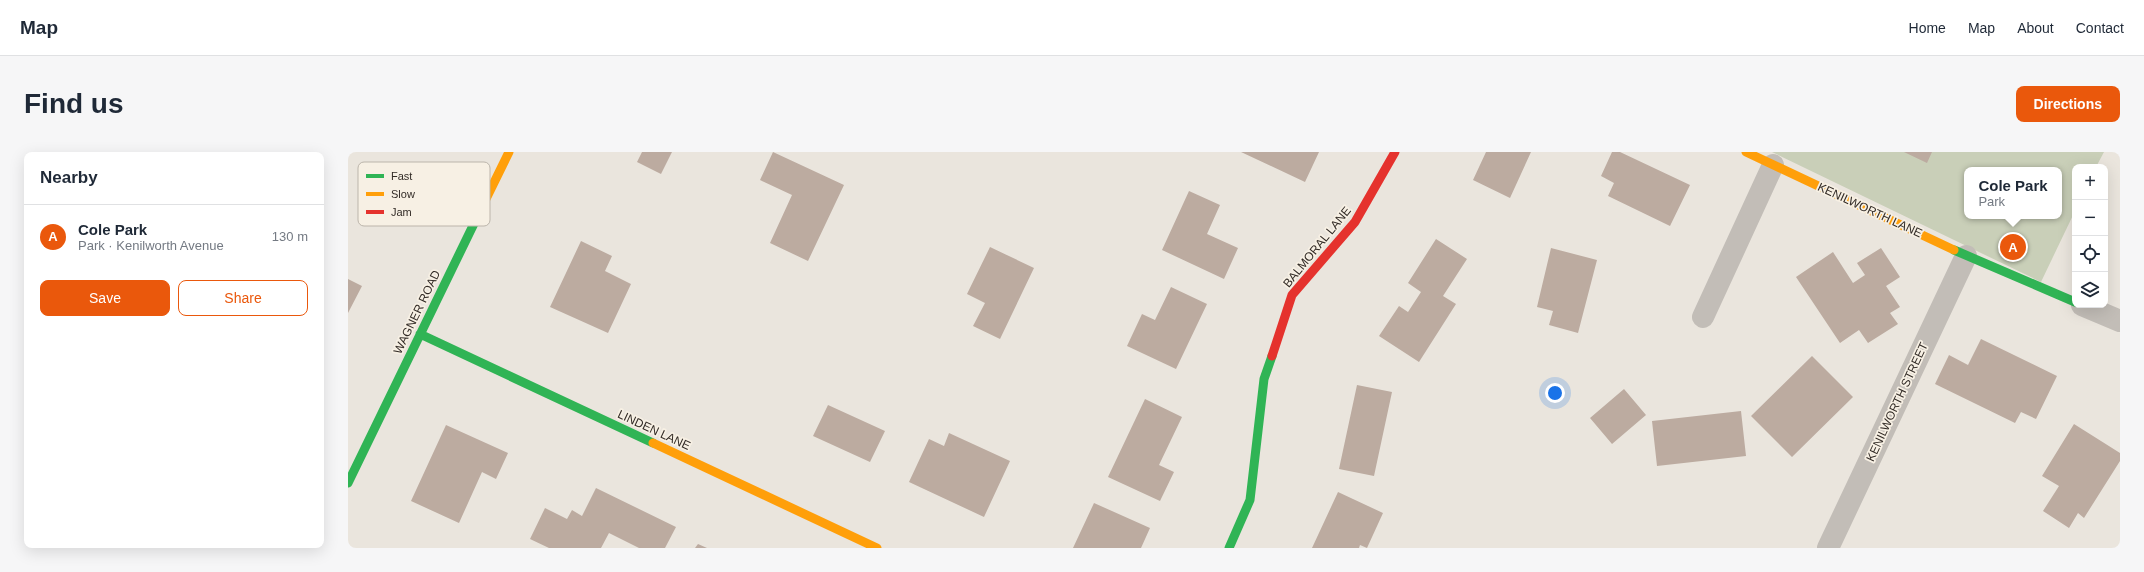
<!DOCTYPE html>
<meta charset="utf-8">
<style>
body{margin:0;font-family:Helvetica,sans-serif;background:#f6f6f7;color:#1f2937}
.controls{position:absolute;right:12px;top:12px;display:grid;overflow:hidden;border-radius:8px;box-shadow:0 4px 16px #0002}
.controls button{width:36px;height:36px;display:grid;place-items:center;padding:0;border:0;border-bottom:1px solid #e0e1e3;background:#fff;color:#1f2937;font:20px sans-serif}
.you{position:absolute;left:1207px;top:241px;width:14px;height:14px;margin:-10px;border:3px solid #fff;border-radius:50%;background:#1a73e8;box-shadow:0 0 0 6px #1a73e833}
.badge{display:grid;place-items:center;width:26px;height:26px;border-radius:50%;background:#ea580c;color:#fff;font-size:13px;font-weight:700}
.pin{position:absolute;translate:-50% -50%;border:2px solid #fff;box-shadow:0 1px 4px #0006}
.popup{position:absolute;left:1616px;top:15px;width:98px;height:52px;box-sizing:border-box;display:grid;place-content:center;border-radius:8px;background:#fff;filter:drop-shadow(0 1px 3px #0005);font-size:13px;white-space:nowrap;color:#747a83}
.popup b{font-size:15px;color:#1f2937}
.popup::after{content:'';position:absolute;left:50%;top:100%;margin-left:-8px;border:8px solid transparent;border-top-color:#fff}
.list{margin:0;padding:0;list-style:none}
h2{display:flex;justify-content:space-between;align-items:center;height:52px;margin:0;padding:0 16px;font-size:17px}
h2 small{font-size:13px;font-weight:400;color:#747a83}
.list li{display:grid;grid-template-columns:26px 1fr auto;gap:12px;align-items:center;box-sizing:border-box;height:64px;padding:0 16px;border-top:1px solid #e0e1e3}
.list b{display:block;font-size:15px;white-space:nowrap}
.list p{margin:0;font-size:13px;white-space:nowrap;color:#747a83}
.list em{font-size:13px;font-style:normal;color:#747a83}
.actions{display:flex;gap:8px;padding:12px 16px}
.actions a{flex:1;padding:9px 0;border:1px solid #ea580c;border-radius:8px;text-align:center;font-size:14px;color:#ea580c}
.actions .main{background:#ea580c;color:#fff}
.icon{flex:none;width:22px;height:22px;fill:none;stroke:currentColor;stroke-width:2;stroke-linecap:round;stroke-linejoin:round}
.map{position:relative;flex:none;width:1772px;height:396px;overflow:hidden;border-radius:8px}
header{display:flex;align-items:center;gap:24px;box-sizing:border-box;height:56px;padding:0 20px;background:#fff;border-bottom:1px solid #e0e1e3}
header strong{font-size:19px}
nav{display:flex;gap:22px;margin-inline-start:auto;font-size:14px}
.intro{display:flex;align-items:center;justify-content:space-between;box-sizing:border-box;height:96px;padding:0 24px}
h1{margin:0;font-size:28px}
.button{padding:10px 18px;border-radius:8px;background:#ea580c;color:#fff;font-size:14px;font-weight:700}
main{display:flex;gap:24px;padding:0 24px}
aside{flex:1;background:#fff;border-radius:8px;box-shadow:0 4px 16px #0002}
.map>svg:first-child{display:block}
.green{fill:#c9cfb8;fill-rule:evenodd}
.building{fill:#bcaba0}
.lines{fill:none;stroke-linecap:round;stroke-linejoin:round}
.street{stroke:#c2bdb7;stroke-width:22}
.fast{stroke:#30b455;stroke-width:9}
.slow{stroke:#ff9f0a;stroke-width:9}
.jam{stroke:#e5322d;stroke-width:9}
.labels{text-anchor:middle;stroke-width:3.5;stroke-linejoin:round;paint-order:stroke}
.street-label{font-size:12px;fill:#322b26;stroke:#f7f0e4}
.key{fill:#f7f0e4;stroke:#bcb5ab;stroke-width:1}
.key-label{font-size:11px;fill:#322b26}
</style>
<header>
<strong>Map</strong>
<nav><a>Home</a><a>Map</a><a>About</a><a>Contact</a></nav>
</header>
<div class="intro"><h1>Find us</h1><a class="button">Directions</a></div>
<main>
<aside>
<h2>Nearby<small></small></h2>
<ul class="list">
<li><span class="badge">A</span><div><b>Cole Park</b><p>Park · Kenilworth Avenue</p></div><em>130 m</em></li>
</ul>
<div class="actions"><a class="main">Save</a><a>Share</a></div>
</aside>
<div class="map">
<svg width="1772" height="396" viewBox="0 0 1772 396">
<rect width="100%" height="100%" fill="#eae5dd"/>
<path class="green" d="M1424 0H1756L1748 15H1727V59L1693 130ZM1619 18H1711V64H1619Z"/>
<path class="building" d="M294 0H324L313 22 289 10Z
M425 0 496 33 460 109 422 91 444 43 412 28Z
M893 0H971L957 30Z
M1138 0H1183L1162 46 1125 28Z
M1264 0H1272L1342 33 1322 74 1260 44 1266 31 1253 24Z
M1556 0H1584L1579 11Z
M841 39 872 53 859 82 890 96 876 127 814 98Z
M1088 87 1119 107 1095 144 1108 152 1071 210 1031 184 1051 154 1060 160 1073 140 1060 131Z
M233 89 264 104 257 119 283 132 260 181 202 155Z
M642 95 686 116 652 187 625 174 637 151 619 142Z
M1203 96 1249 108 1230 181 1201 173 1205 159 1189 155Z
M1533 96 1552 125 1538 134 1552 155 1542 161 1550 172 1520 191 1511 178 1492 191 1448 125 1485 100 1505 131 1517 123 1509 111Z
M0 127 14 134 0 161Z
M823 135 859 152 828 217 779 194 794 162 807 168Z
M1633 187 1709 224 1688 267 1673 260 1667 271 1587 232 1601 203 1620 213Z
M1464 204 1505 245 1444 305 1403 264Z
M1009 233 1044 240 1026 324 991 317Z
M1276 237 1298 263 1264 292 1242 266Z
M797 247 834 265 811 313 826 320 812 349 760 325Z
M480 253 537 279 522 310 465 284Z
M1393 259 1398 304 1309 314 1304 269Z
M1726 272 1772 301V309L1736 366 1730 361 1721 376 1695 359 1711 334 1694 324Z
M98 273 160 301 148 327 134 320 111 371 63 349Z
M601 281 662 309 636 365 561 330 581 287 596 294Z
M248 336 328 375 317 396H291L261 381 253 396H201L182 387 197 356 219 367 224 358 234 364Z
M990 340 1035 361 1019 396 1012 393 1011 396H964Z
M746 351 802 376 793 396H725Z
M350 392 359 396H347Z"/>
<g class="lines">
<path class="street" d="M1734 153 1772 169
M1355 165 1425 13
M1480 396 1618 104"/>
<path class="fast" d="M1606 98 1727 150
M72 182 305 291
M0 331 136 51
M881 396 902 348 916 227 924 204"/>
<path class="slow" d="M1398 0 1606 98
M136 51 161 0
M305 291 529 396"/>
<path class="jam" d="M924 204 944 143 1007 70 1047 0"/>
</g>
<g class="labels">
<g class="street-label">
<text transform="translate(1522 58) rotate(25)" y="4">KENILWORTH LANE</text>
<text transform="translate(969 95) rotate(-51)" y="4">BALMORAL LANE</text>
<text transform="translate(69 160) rotate(-64)" y="4">WAGNER ROAD</text>
<text transform="translate(1549 250) rotate(-65)" y="4">KENILWORTH STREET</text>
<text transform="translate(306 278) rotate(25)" y="4">LINDEN LANE</text>
</g>
</g>
<rect x="10" y="10" width="132" height="64" rx="6" class="key"/>
<rect x="18" y="22" width="18" height="4" fill="#30b455"/>
<rect x="18" y="40" width="18" height="4" fill="#ff9f0a"/>
<rect x="18" y="58" width="18" height="4" fill="#e5322d"/>
<g class="key-label">
<text x="43" y="28">Fast</text>
<text x="43" y="46">Slow</text>
<text x="43" y="64">Jam</text>
</g>
</svg>
<div class="controls">
<button>+</button>
<button>−</button>
<button><svg class="icon" aria-label="locate" viewBox="0 0 24 24"><circle cx="12" cy="12" r="6"/><path d="M12 2v4M12 18v4M2 12h4M18 12h4"/></svg></button>
<button><svg class="icon" aria-label="layers" viewBox="0 0 24 24"><path d="M12 4l9 5-9 5-9-5zM3 14l9 5 9-5"/></svg></button>
</div>
<div class="you"></div>
<div class="pin badge" style="left:1665px;top:95px">A</div>
<div class="popup"><b>Cole Park</b>Park</div>
</div>
</main>
